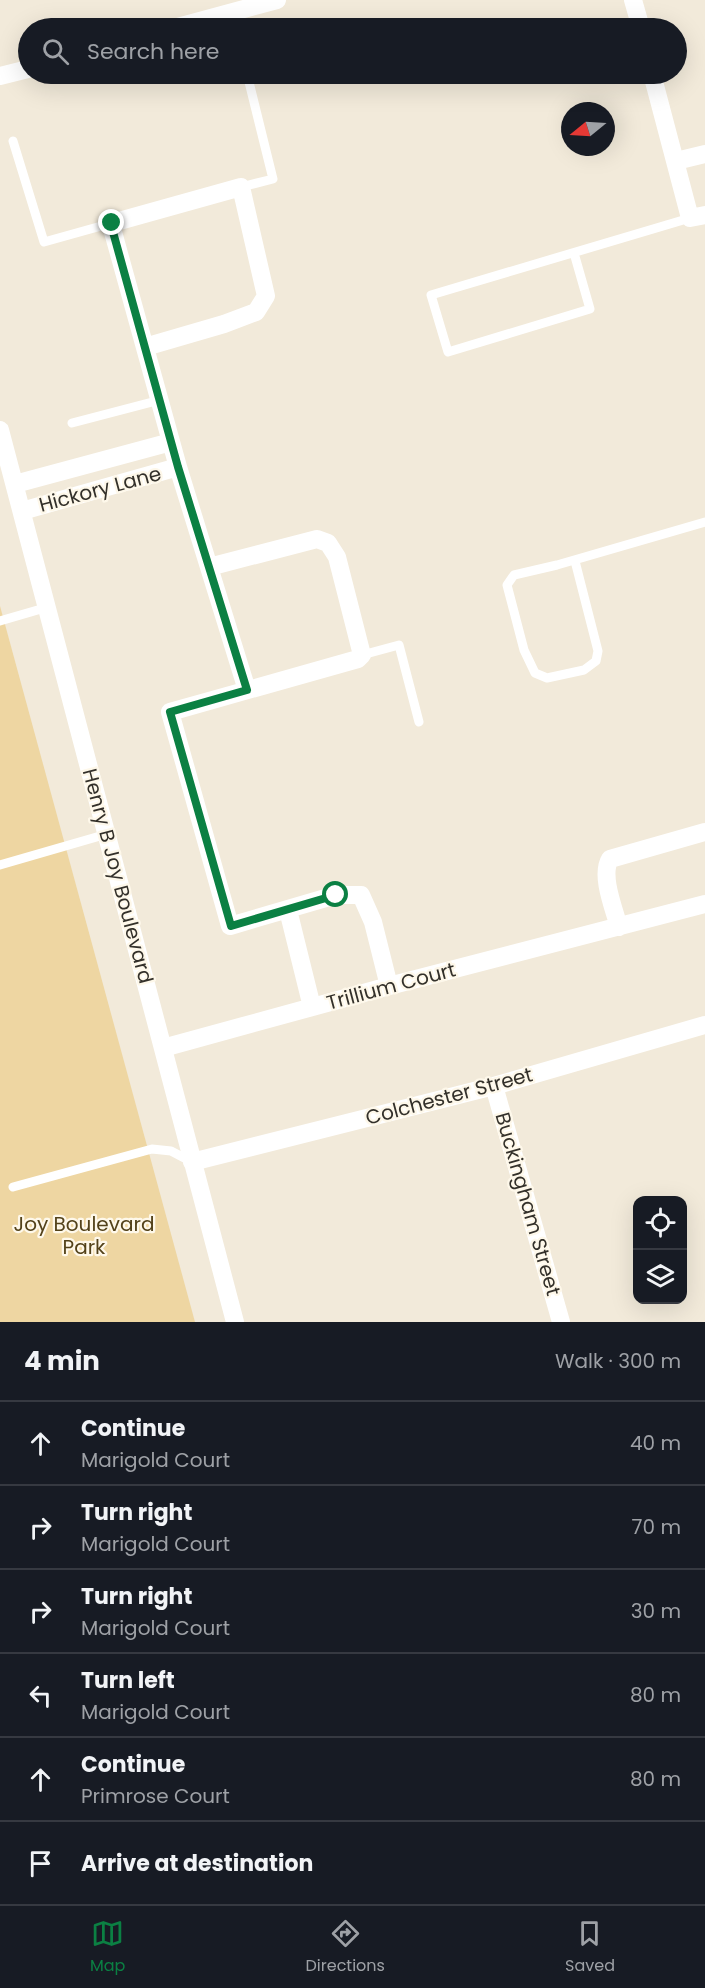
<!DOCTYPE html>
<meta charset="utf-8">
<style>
body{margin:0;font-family:Poppins,sans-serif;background:#242831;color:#f1f3f6}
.controls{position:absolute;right:18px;bottom:18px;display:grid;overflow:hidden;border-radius:12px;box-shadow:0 6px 24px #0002}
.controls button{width:54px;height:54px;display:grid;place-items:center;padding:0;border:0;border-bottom:2px solid #363941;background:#171b24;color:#f1f3f6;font:30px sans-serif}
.compass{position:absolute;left:561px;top:102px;width:54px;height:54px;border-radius:50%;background:#171b24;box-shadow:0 6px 24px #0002;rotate:252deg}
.stop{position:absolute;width:18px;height:18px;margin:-14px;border:4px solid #0b8043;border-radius:50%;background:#fff}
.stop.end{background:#0b8043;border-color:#fff;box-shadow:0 2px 6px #0008}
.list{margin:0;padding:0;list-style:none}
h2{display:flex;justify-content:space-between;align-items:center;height:78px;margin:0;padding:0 24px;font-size:26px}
h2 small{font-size:20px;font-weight:400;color:#9ea1a6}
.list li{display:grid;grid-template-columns:39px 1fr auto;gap:18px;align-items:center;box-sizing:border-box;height:84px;padding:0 24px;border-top:2px solid #363941}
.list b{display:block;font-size:22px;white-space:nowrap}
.list p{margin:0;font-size:20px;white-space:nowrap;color:#9ea1a6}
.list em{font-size:20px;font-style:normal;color:#9ea1a6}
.icon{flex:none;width:33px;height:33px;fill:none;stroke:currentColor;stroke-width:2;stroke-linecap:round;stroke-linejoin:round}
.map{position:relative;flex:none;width:705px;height:1322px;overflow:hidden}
.search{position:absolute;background:#171b24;box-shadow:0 6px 24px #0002;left:18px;right:18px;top:18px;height:66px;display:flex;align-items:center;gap:15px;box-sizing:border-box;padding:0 21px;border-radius:33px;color:#9ea1a6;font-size:22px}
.sheet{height:582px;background:#171b24}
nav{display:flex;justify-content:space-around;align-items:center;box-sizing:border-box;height:84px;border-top:2px solid #363941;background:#171b24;font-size:16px;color:#9ea1a6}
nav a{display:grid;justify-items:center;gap:3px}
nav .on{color:#0b8043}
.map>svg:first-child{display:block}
.green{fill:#eed6a2}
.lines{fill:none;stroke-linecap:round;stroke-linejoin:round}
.service{stroke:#fff;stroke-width:9}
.minor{stroke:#fff;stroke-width:18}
.route{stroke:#0b8043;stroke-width:8}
.labels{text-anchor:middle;stroke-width:4.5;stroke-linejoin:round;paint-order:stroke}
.street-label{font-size:20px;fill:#33302a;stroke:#fef8ea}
.park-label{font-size:20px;fill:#53421a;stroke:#fef8ea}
</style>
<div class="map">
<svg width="705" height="1322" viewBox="0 0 705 1322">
<rect width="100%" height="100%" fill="#f2eada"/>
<path class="green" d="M0 606 195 1322H0Z"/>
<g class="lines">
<path class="service" d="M13 141 44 242 112 223
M241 187 273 179 247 74
M574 253 590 309 448 352 431 295 690 218
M72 423 160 400
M575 561 598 651 596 661 584 670 547 678 535 673 524 650 507 585 514 575 557 565 705 522
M0 621 48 607
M362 655 399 645 419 722
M0 865 107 834
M13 1187 152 1149 171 1151 192 1162"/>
<path class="minor" d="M633 0 641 28
M174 28 277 0
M652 74 690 218 705 215
M0 76 28 69
M676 161 705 154
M145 347 224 324 256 312 266 296 241 187 112 223 113 232 178 467 247 690
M0 430 235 1322
M15 484 171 442
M22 511 178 467
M209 567 317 539 328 543 337 557 362 655 358 659 170 712 230 926 336 895H361L373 922 389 986
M288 910 312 1007
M619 927C614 909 600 875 610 859L705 832
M163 1048 389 986 705 904
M494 1086 561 1322
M192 1162 494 1086 705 1025"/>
</g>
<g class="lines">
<path class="route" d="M112 223 113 232 178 467 247 690 170 712 231 926 336 895"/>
</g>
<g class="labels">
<g class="street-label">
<text transform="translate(100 489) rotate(-15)" y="7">Hickory Lane</text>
<text transform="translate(118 876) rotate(75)" y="7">Henry B Joy Boulevard</text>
<text transform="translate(391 986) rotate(-15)" y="7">Trillium Court</text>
<text transform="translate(449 1096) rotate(-15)" y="7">Colchester Street</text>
<text transform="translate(528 1204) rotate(74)" y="7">Buckingham Street</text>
</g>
<g class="park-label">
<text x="84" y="1231">Joy Boulevard<tspan x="84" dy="23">Park</tspan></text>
</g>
</g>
</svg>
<div class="controls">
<button><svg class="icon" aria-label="locate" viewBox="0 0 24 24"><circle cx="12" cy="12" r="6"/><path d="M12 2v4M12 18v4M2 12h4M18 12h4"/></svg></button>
<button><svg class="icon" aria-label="layers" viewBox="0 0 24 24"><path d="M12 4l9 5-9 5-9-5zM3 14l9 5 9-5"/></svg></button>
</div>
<svg class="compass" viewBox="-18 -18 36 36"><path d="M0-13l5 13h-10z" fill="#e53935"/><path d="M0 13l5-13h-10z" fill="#9ea1a6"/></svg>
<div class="stop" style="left:336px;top:895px"></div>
<div class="stop end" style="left:112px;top:223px"></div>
<div class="search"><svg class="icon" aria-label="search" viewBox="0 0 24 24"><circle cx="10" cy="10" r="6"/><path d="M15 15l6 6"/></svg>Search here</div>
</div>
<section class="sheet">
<h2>4 min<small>Walk · 300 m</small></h2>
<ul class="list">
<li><svg class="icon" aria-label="ahead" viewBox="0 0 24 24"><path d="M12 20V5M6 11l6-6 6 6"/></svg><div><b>Continue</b><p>Marigold Court</p></div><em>40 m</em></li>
<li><svg class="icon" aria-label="right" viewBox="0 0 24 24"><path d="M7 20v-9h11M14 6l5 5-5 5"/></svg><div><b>Turn right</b><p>Marigold Court</p></div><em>70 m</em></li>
<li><svg class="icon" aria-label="right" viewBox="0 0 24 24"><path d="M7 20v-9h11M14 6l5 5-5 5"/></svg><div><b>Turn right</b><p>Marigold Court</p></div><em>30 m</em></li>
<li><svg class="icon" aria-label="left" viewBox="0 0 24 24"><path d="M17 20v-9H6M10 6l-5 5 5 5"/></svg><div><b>Turn left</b><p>Marigold Court</p></div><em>80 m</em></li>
<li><svg class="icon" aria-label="ahead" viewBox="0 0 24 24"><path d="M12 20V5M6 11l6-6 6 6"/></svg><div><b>Continue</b><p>Primrose Court</p></div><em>80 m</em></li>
<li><svg class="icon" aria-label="arrive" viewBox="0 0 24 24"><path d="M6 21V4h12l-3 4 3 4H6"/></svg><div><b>Arrive at destination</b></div></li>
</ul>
</section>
<nav>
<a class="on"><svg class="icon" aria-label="map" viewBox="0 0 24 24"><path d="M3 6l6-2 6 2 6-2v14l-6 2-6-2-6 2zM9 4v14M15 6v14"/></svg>Map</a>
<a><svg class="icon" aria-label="directions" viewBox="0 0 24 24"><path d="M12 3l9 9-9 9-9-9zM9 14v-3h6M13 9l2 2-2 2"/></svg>Directions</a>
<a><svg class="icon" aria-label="saved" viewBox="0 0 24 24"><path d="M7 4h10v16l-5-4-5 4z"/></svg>Saved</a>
</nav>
